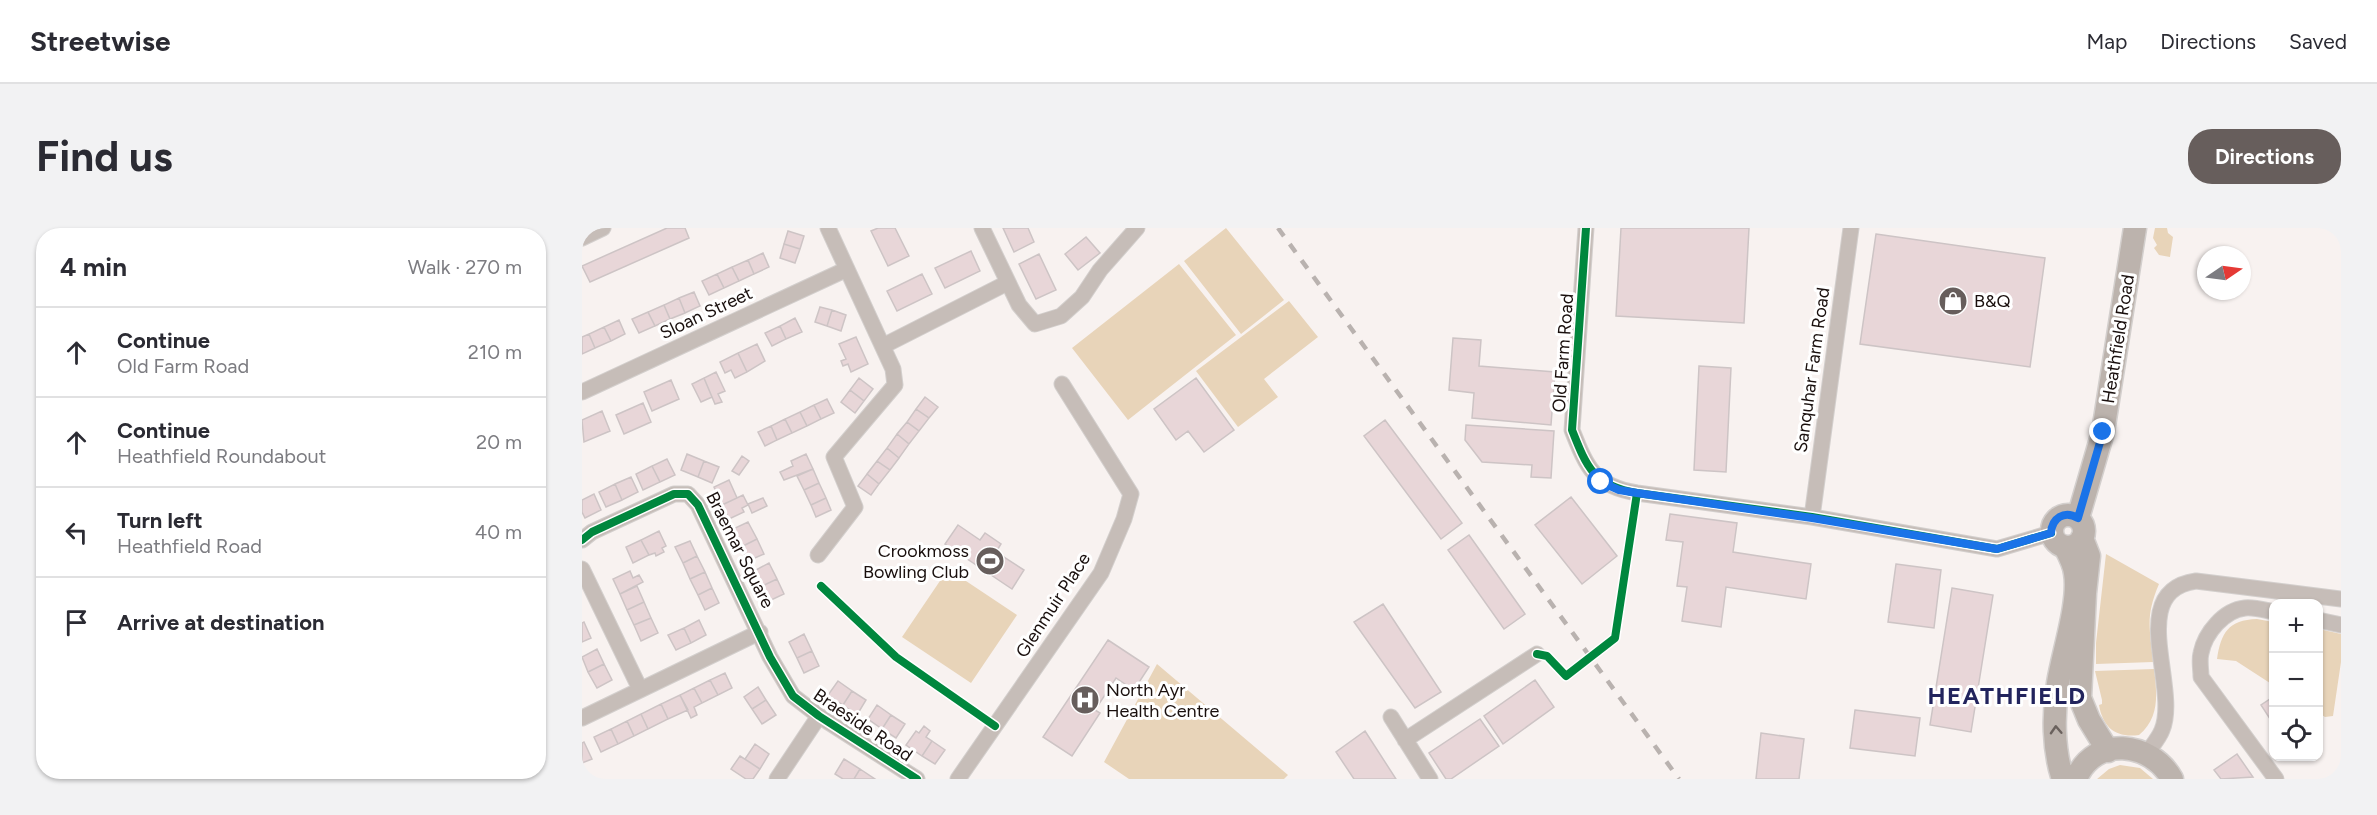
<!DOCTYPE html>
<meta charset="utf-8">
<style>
body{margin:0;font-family:Figtree,sans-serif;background:#f2f2f3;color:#2b2b33}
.controls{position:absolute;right:18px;bottom:18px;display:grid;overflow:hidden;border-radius:12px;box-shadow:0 2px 4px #0004}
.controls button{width:54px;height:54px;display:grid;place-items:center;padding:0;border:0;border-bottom:2px solid #e1e1e2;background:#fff;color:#2b2b33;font:30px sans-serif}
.compass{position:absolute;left:1615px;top:18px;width:54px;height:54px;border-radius:50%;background:#fff;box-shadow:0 2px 4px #0004;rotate:77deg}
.stop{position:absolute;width:18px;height:18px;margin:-14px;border:4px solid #1a73e8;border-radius:50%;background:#fff}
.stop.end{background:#1a73e8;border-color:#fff;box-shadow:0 2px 6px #0008}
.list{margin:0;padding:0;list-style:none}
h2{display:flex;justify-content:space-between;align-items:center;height:78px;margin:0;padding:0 24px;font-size:26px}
h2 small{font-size:20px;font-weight:400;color:#7c7c81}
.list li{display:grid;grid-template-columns:39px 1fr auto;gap:18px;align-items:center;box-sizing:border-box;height:90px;padding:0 24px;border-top:2px solid #e1e1e2}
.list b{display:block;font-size:22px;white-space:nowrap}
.list p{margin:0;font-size:20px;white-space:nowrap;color:#7c7c81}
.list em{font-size:20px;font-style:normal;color:#7c7c81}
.icon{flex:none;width:33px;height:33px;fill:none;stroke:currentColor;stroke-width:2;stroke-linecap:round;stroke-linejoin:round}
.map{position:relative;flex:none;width:1759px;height:551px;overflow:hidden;border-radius:24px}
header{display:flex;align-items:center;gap:36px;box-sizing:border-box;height:84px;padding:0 30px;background:#fff;border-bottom:2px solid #e1e1e2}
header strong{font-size:28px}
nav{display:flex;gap:33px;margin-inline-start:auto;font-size:21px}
.intro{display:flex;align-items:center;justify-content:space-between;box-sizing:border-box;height:144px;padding:0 36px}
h1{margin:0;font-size:42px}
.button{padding:15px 27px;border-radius:24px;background:#675e5c;color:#fff;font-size:21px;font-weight:700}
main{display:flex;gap:36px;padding:0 36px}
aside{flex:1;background:#fff;border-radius:24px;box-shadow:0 2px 4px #0004}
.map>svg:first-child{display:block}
.green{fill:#e8d4b9}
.building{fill:#e8d6d8;stroke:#cdc4c5;stroke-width:1.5}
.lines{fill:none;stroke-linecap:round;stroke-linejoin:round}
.street-casing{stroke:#d3cfcd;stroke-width:17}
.secondary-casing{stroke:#d3cfcd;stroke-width:25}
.street{stroke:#c6bdb8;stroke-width:15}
.secondary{stroke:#bcb3ad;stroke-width:22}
.rail{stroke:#b9b2af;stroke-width:4.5;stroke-dasharray:10 10;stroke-linecap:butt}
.cycleway-casing{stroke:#fff;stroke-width:11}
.cycleway{stroke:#00873e;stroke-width:8}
.oneway{stroke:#6a615d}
.route{stroke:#1a73e8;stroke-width:8}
.labels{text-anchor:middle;stroke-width:6;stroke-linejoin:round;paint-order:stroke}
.poi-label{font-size:18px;fill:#190f0d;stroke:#fff;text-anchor:start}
.street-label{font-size:18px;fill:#190f0d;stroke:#fff}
.district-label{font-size:24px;font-weight:bold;letter-spacing:1.5px;fill:#22245d;stroke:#fff}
</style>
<header>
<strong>Streetwise</strong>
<nav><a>Map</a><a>Directions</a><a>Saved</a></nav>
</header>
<div class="intro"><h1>Find us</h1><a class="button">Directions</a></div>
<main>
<aside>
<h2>4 min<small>Walk · 270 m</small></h2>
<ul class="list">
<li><svg class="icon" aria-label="ahead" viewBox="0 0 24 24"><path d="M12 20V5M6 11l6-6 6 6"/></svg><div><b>Continue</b><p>Old Farm Road</p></div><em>210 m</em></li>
<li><svg class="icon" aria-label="ahead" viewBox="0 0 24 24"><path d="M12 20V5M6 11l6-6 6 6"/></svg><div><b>Continue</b><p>Heathfield Roundabout</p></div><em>20 m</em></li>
<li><svg class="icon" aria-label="left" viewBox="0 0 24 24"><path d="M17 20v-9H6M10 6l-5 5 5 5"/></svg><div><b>Turn left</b><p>Heathfield Road</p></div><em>40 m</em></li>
<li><svg class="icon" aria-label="arrive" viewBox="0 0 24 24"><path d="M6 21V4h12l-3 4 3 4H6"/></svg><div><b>Arrive at destination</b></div></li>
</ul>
</aside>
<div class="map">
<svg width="1759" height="551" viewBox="0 0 1759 551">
<rect width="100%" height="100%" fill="#f8f2f0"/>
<path class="green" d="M644 0 702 72 659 106 602 33Z
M1573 0H1585L1586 5 1591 9 1588 29 1577 27 1572 20 1575 17 1571 10Z
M597 36 654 107 546 192 490 120Z
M707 73 736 109 682 151 696 169 656 199 614 143Z
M1524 326 1577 356C1563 389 1568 400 1571 434L1514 436V415Z
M366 341 435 387 389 455 320 409Z
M1675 391 1691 394V457L1654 433 1635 431C1639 405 1646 392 1675 391Z
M1737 401 1759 406V434L1751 488 1743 489 1737 485Z
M575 436 706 547 702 551H547L522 534Z
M1572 441C1575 466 1578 489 1557 507 1534 510 1521 500 1517 477L1520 476V472L1513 443Z
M1538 537 1558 540 1571 551H1515L1527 541Z"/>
<path class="building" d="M85 0H103L107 10 8 54 0 38Z
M296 0H313L327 28 306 38 289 3Z
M421 0H446L452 14 432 24Z
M1039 0H1167L1162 95 1034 88Z
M206 3 222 8 218 21 202 16Z
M1294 6 1463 30 1448 139 1278 116Z
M504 9 518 25 496 42 483 26Z
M202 16 218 21 213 35 198 30Z
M389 23 398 43 363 60 353 40Z
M181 25 187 39 172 46 166 32Z
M457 26 474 62 454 71 437 36Z
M166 32 172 46 157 53 150 39Z
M150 39 157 53 142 60 135 46Z
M135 46 142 60 127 67 120 53Z
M340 46 350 66 315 83 305 63Z
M112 64 118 78 103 85 97 70Z
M97 70 103 85 88 91 82 77Z
M82 77 88 91 73 98 66 84Z
M238 79 250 82 245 98 233 94Z
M250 82 264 87 259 103 245 98Z
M66 84 73 98 57 105 50 91Z
M213 90 220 104 204 111 198 98Z
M37 92 43 106 29 113 22 99Z
M198 98 204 111 190 118 183 105Z
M22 99 29 113 13 120 7 106Z
M7 106 13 120 0 126V109Z
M274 109 286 136 269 144 266 136 261 138 259 133 264 131 257 116Z
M871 110 899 112 897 138 973 144 969 197 890 190 892 165 867 162Z
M175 116 183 133 165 144 156 125Z
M156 125 165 144 153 150 149 142 143 145 138 134Z
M1117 138 1149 140 1144 244 1112 242Z
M134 144 143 163 136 166 140 174 133 176 122 150Z
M122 150 130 169 119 174 110 156Z
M277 150 291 161 282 173 268 162Z
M614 150 652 202 622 224 606 203 594 212 572 181Z
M89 152 97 171 70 183 62 164Z
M268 162 282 173 273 185 259 174Z
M343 169 356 179 347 190 334 181Z
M245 171 252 185 239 191 232 177Z
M61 175 69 194 42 206 34 187Z
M232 177 239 191 225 198 218 184Z
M334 181 347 190 337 203 325 194Z
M20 183 28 203 2 214 0 192Z
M218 184 225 198 210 205 203 191Z
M203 191 210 205 195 212 189 198Z
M803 192 880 295 859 311 782 208Z
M325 194 337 203 327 216 315 206Z
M884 197 972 203 969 250 949 249 950 237 900 234 883 212Z
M189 198 195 212 183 218 176 204Z
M315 206 327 216 317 230 305 220Z
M305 220 317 230 308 242 295 233Z
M105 226 122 233 116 249 99 242Z
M224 226 231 241 202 252 198 244 211 238 209 233Z
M160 228 167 233 157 247 150 243Z
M85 231 93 247 78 254 70 238Z
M122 233 137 239 130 255 116 249Z
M295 233 308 242 297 256 285 246Z
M70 238 78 254 61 262 54 246Z
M231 241 237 255 222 262 215 248Z
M285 246 297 256 289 267 276 258Z
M49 249 56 264 40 272 33 256Z
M147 252 155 270 140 277 132 259Z
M237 255 244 270 229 277 222 262Z
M33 256 40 272 24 279 17 264Z
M12 266 19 282 3 290 0 284V272Z
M161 267 166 277 160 280 162 284 147 291 140 277Z
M989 269 1035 328 1000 356 953 297Z
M181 270 185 278 170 285 166 276Z
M244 270 249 282 234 289 229 277Z
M1088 286 1155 295 1151 324 1229 336 1224 371 1144 359 1139 399 1100 393 1105 359 1095 358 1101 314 1084 312Z
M166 294 175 311 159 319 151 301Z
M376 297 398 312 403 305 419 316 414 324 442 342 430 361 363 316Z
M77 303 84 318 80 320 82 324 74 328 73 325 67 327 59 312Z
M887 307 943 386 922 401 866 322Z
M175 311 182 326 166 333 159 319Z
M59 312 67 327 51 335 44 319Z
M108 313 115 328 101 335 93 319Z
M115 328 123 344 108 351 101 335Z
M187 335 195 351 180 358 172 343Z
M1314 336 1359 342 1352 400 1306 394Z
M48 343 51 350 57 347 61 354 38 366 31 351Z
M123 344 130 360 116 367 108 351Z
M195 351 202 366 187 373 180 358Z
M55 358 62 374 45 382 38 366Z
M130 360 137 375 123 382 116 367Z
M1370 360 1411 367 1389 504 1348 497Z
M62 374 69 390 52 397 45 382Z
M801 376 859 464 833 480 772 394Z
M69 390 76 405 59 413 52 397Z
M117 392 124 407 109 415 102 400Z
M2 394 9 410 0 414V395Z
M102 400 109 415 94 422 86 407Z
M222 406 230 423 215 430 207 414Z
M526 412 567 439 552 462 534 450 513 482 518 485 490 528 461 509Z
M15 421 22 436 6 444 0 429Z
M230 423 237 438 222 445 215 430Z
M22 436 30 452 15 460 6 444Z
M143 445 150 460 136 467 128 452Z
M128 452 136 467 120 475 112 460Z
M953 452 972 479 921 516 902 488Z
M256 453 270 463 261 477 246 467Z
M176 459 184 472 170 481 162 469Z
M112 460 120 475 112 479 115 487 109 490 98 467Z
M270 463 284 472 275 487 261 477Z
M98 467 106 482 86 491 79 476Z
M1691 469 1692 470V497L1679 477Z
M184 472 194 487 180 496 170 481Z
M79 476 86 491 66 501 59 486Z
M295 477 309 487 300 501 286 491Z
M1273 482 1338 490 1333 528 1268 520Z
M59 486 66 501 52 508 45 493Z
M309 487 323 496 314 510 300 501Z
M898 491 917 518 869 551H864L847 525Z
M45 493 52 508 36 516 29 501Z
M342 498 348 503 344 509 350 513 340 528 324 517 334 503 337 505Z
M29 501 36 516 19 524 12 509Z
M783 503 814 551H772L754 524Z
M1179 505 1222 511 1217 551H1174Z
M350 513 363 522 353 536 340 528Z
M2 514 10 531 0 535V515Z
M173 516 187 526 178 541 163 531Z
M1655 526 1671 549 1639 551 1632 542Z
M158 528 178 541 171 551H164L149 541Z
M262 531 278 541 272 551H261L253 546Z
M278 541 293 551H272Z"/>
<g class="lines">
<g class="street-casing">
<path id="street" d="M400 0 437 77 453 96 479 88 500 69 518 42 555 0
M1004 0 990 202C1005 240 1012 258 1055 265L1230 289 1415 321 1469 305
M0 10 21 0
M301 118 425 55
M0 164 265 41
M1230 289 1269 0
M0 312 10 304 92 266H106L116 277 188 429 211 468 237 488 335 551
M236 327 273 279 252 229 313 157 311 141 246 0
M0 341 58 461
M1692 384C1682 382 1672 379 1663 380 1642 382 1623 405 1619 425 1617 433 1619 441 1619 449L1694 551
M1736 392 1759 397
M809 489 848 551
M0 490 178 404
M823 512 955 426
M1565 525C1570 518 1577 510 1580 502 1598 459 1543 363 1614 353L1759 371
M195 551 237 488
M376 551 519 345 542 291 549 266 480 156"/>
</g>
<g class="secondary-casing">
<path id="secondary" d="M1470 303a16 16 0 1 1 32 0a16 16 0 1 1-32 0Z
M1496 290 1521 204 1553 0
M1500 310 1507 328 1503 365 1498 470 1507 492 1526 523
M1481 551C1471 522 1471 485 1476 455 1481 424 1498 374 1493 345 1492 336 1487 327 1483 319
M1494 551C1512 507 1569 513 1590 551"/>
</g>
<use href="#street" class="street"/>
<use href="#secondary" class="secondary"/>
<path class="rail" d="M696 0 1097 551"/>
<g class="cycleway-casing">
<path id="cycleway" d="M1004 0 990 202C1005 240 1012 258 1055 265L1230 289 1415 321 1469 305
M0 312 10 304 92 266H106L116 277 188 429 211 468 237 488 335 551
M239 358 314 429 413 498
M955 426 965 428 984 448 1033 410 1055 265"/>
</g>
<use href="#cycleway" class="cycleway"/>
</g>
<defs><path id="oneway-chevron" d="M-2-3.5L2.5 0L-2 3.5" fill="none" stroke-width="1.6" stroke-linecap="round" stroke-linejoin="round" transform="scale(1.5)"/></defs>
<use class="oneway" href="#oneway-chevron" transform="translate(1474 502) rotate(-93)"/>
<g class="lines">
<path class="route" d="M1019 254 1037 262 1055 265 1230 290 1415 321 1469 305C1470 290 1482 282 1496 290L1521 204"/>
</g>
<defs>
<g id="shop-disc" transform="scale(1.5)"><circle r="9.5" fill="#675e5c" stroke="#fff"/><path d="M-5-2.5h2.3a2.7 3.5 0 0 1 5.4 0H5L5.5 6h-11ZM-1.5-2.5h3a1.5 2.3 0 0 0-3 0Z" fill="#fff"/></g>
<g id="stadium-disc" transform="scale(1.5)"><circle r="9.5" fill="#675e5c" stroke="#fff"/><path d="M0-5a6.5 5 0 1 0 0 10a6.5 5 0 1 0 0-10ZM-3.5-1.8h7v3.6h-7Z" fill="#fff"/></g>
<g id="hospital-disc" transform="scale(1.5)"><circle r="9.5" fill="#675e5c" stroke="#fff"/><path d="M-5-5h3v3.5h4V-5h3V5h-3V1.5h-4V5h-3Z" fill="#fff"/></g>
</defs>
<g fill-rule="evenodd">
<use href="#shop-disc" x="1371" y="73"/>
<use href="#stadium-disc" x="408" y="333"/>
<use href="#hospital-disc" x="503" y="472"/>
</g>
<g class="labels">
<g class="poi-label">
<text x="1392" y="79">B&amp;Q</text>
<text x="387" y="329" text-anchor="end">Crookmoss<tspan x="387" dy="21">Bowling Club</tspan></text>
<text x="524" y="468">North Ayr<tspan x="524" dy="21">Health Centre</tspan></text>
</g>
<g class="street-label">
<text transform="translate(124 85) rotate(-25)" y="6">Sloan Street</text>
<text transform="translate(1536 111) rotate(-81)" y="6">Heathfield Road</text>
<text transform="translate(981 125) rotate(-86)" y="6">Old Farm Road</text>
<text transform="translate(1230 142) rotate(-82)" y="6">Sanquhar Farm Road</text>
<text transform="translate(158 322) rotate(63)" y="6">Braemar Square</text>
<text transform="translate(471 377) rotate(-57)" y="6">Glenmuir Place</text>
<text transform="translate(281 497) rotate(34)" y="6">Braeside Road</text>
</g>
<g class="district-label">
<text x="1425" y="476">HEATHFIELD</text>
</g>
</g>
</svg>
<div class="controls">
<button>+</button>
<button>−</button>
<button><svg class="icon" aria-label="locate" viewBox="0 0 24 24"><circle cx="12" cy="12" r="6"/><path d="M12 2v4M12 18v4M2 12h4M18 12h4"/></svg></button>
</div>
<svg class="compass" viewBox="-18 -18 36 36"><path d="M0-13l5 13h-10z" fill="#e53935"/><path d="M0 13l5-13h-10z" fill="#7c7c81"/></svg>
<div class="stop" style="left:1019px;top:254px"></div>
<div class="stop end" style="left:1521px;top:204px"></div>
</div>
</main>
